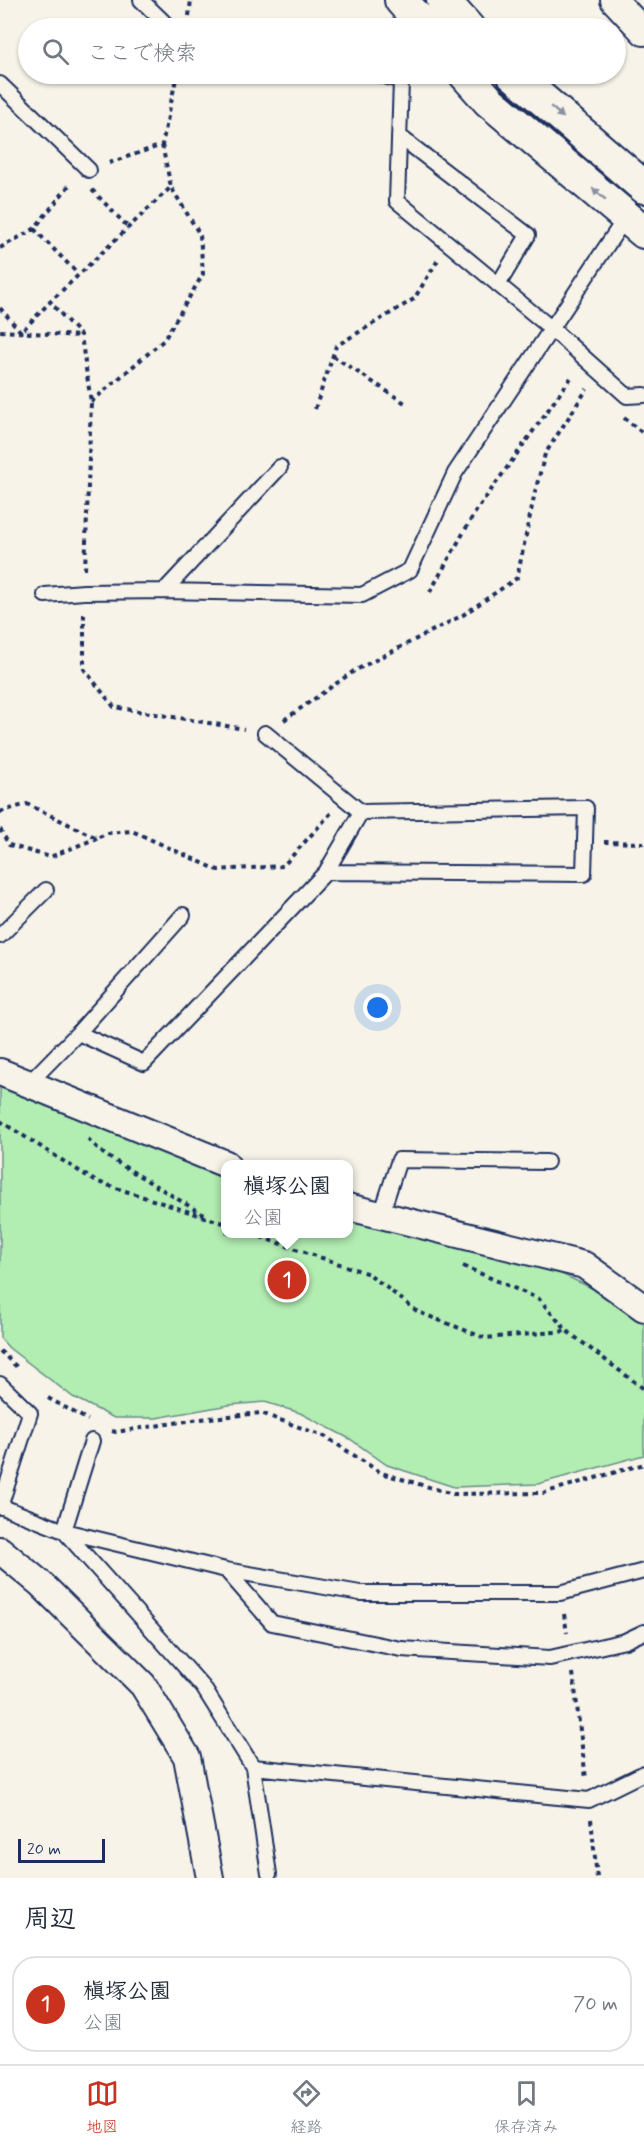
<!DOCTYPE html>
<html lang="ja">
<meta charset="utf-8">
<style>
body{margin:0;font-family:Mynerve,"Klee One",sans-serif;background:#f2f2f3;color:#1f2937}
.scale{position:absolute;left:18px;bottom:15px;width:87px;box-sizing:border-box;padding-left:6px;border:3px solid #1b2f5e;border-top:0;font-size:16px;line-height:21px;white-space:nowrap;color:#1b2f5e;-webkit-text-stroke:4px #f7f3e8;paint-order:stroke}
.you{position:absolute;left:378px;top:1008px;width:21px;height:21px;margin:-15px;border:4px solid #fff;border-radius:50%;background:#1a73e8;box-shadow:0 0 0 9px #1a73e833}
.badge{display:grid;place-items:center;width:39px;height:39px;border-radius:50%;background:#c8321e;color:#fff;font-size:20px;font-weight:700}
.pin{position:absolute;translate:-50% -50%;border:3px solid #fff;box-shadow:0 2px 6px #0006}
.popup{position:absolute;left:221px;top:1160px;width:132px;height:78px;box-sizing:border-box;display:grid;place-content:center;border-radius:12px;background:#fff;filter:drop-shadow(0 2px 4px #0005);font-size:20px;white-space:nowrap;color:#747a83}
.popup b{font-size:22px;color:#1f2937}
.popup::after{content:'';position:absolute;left:50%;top:100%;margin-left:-12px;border:12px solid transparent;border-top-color:#fff}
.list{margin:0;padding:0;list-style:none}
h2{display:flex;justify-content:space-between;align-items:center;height:78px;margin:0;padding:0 24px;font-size:26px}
h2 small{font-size:20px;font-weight:400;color:#747a83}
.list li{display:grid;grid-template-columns:39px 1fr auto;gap:18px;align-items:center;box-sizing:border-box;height:96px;margin:0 12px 12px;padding:0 12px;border:2px solid #e0e1e3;border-radius:24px}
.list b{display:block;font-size:22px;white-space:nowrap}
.list p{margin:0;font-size:20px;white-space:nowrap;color:#747a83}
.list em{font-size:20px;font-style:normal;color:#747a83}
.icon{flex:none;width:33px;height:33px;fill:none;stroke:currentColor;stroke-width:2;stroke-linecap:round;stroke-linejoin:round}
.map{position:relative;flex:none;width:644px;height:1878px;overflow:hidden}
.search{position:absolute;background:#fff;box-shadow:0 2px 4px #0004;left:18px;right:18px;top:18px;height:66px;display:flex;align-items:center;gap:15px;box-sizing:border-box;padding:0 21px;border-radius:33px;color:#747a83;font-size:22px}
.sheet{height:186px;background:#fff}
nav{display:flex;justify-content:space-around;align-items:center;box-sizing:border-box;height:84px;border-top:2px solid #e0e1e3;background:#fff;font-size:16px;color:#747a83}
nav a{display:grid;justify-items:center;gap:3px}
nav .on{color:#c8321e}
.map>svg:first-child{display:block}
.green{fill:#b2edb2;stroke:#668e88;stroke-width:1.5}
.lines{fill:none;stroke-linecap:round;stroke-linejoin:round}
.service-casing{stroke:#1b2f5e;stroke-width:18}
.minor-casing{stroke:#1b2f5e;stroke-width:30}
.tertiary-casing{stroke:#1b2f5e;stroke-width:36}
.path{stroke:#1b2f5e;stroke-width:4;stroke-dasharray:4.5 4.5;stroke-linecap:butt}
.service{stroke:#f7f3e8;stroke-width:14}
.minor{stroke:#f7f3e8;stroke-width:26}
.tertiary{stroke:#f7f3e8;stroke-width:32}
.oneway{fill:#8991a3}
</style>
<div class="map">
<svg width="644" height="1878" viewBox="0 0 644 1878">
<rect width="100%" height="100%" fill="#f7f3e8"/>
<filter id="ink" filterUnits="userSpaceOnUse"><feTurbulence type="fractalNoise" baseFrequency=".0167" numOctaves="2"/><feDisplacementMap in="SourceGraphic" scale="12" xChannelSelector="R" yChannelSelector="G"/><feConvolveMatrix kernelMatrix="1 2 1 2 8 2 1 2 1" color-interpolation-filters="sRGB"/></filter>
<g filter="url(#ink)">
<path class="green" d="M0 1085 93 1122 225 1179 226 1234H348L349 1222 397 1230 555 1271 594 1289 644 1321V1455L538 1484 454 1487 387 1465 350 1439 300 1413 265 1402 229 1405 156 1418H114L73 1397 9 1348 0 1338Z"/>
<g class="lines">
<g class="service-casing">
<path id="service" d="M141 0 170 28
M378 74 401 81 397 201 552 329 627 396 644 395
M0 84 89 170
M399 136 528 235 498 285
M164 591 280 467
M45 595 84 592 164 591 362 595 410 570 455 473 626 217
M265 733 361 812
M0 936 46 890
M78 1033 144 1063 326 872 584 874 586 808 361 812 326 872
M29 1083 78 1033 183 915
M381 1215 399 1160 547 1162
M0 1384 30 1413 0 1507
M0 1506 64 1531 92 1441
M226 1570 272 1623 401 1649 550 1658 625 1641 644 1632
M253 1767 203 1687 64 1531 226 1570 360 1593H560L644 1571
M269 1874 253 1767 589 1800 644 1773"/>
</g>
<g class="minor-casing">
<path id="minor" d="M614 0 644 32
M0 1072 226 1164
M348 1207 584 1265 644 1308
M0 1550 41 1584 143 1685 187 1757 210 1878"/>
</g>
<g class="tertiary-casing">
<path id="tertiary" d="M401 0 426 28
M443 0 468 28
M465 74 489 101 644 232
M513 74 644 187"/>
</g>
<path class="path" d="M189 16 191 0
M109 163 162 145 177 74
M92 190 128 227
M34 229 78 274
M0 248 34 229 71 183
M0 308 21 332 50 302
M0 331 80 336
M333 356 408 405
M91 402 164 340 203 274 200 235 171 187
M315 409 336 346 414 299 438 260
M624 418 644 434
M85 570 91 402 81 336 50 302 171 187 162 145
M430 592 474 514 573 375
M84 614V669L114 707 244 729
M284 720 354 671 463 615 517 578 535 492 545 454 587 389
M0 812 27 804 97 838 108 833 132 831 218 870 283 866 331 813
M0 829 9 845 50 857 97 838
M604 842 644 843
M0 1121 95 1181 226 1224
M88 1139 105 1155 204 1215
M252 1234 369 1274 418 1312 485 1338 567 1331
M463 1266 539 1299 567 1331 644 1389
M0 1351 17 1367
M48 1398 88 1420
M112 1431 116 1432 200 1419 261 1413 326 1437 381 1473 453 1494 543 1493 644 1464
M564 1614 567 1633
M573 1673 586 1779
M591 1819 597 1878"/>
<use href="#service" class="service"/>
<use href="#minor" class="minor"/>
<use href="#tertiary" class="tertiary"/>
</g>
<defs><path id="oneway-solid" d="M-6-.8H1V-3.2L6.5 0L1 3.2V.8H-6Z" transform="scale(1.5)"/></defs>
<g class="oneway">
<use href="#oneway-solid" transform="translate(557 112) rotate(41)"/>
<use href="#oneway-solid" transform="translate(599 194) rotate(-140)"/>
</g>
</g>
</svg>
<div class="scale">20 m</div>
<div class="you"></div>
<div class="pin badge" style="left:287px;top:1280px">1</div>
<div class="popup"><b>槇塚公園</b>公園</div>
<div class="search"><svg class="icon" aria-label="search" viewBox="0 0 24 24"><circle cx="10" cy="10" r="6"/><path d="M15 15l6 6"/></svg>ここで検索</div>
</div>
<section class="sheet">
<h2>周辺<small></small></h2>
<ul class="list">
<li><span class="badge">1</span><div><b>槇塚公園</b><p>公園</p></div><em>70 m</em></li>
</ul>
</section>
<nav>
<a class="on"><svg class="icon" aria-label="map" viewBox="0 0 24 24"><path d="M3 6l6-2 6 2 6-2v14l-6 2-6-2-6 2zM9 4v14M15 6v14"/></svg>地図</a>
<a><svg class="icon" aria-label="directions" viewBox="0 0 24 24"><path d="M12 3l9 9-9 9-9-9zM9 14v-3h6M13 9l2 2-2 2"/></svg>経路</a>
<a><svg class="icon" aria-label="saved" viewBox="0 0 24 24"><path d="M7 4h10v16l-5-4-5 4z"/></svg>保存済み</a>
</nav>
